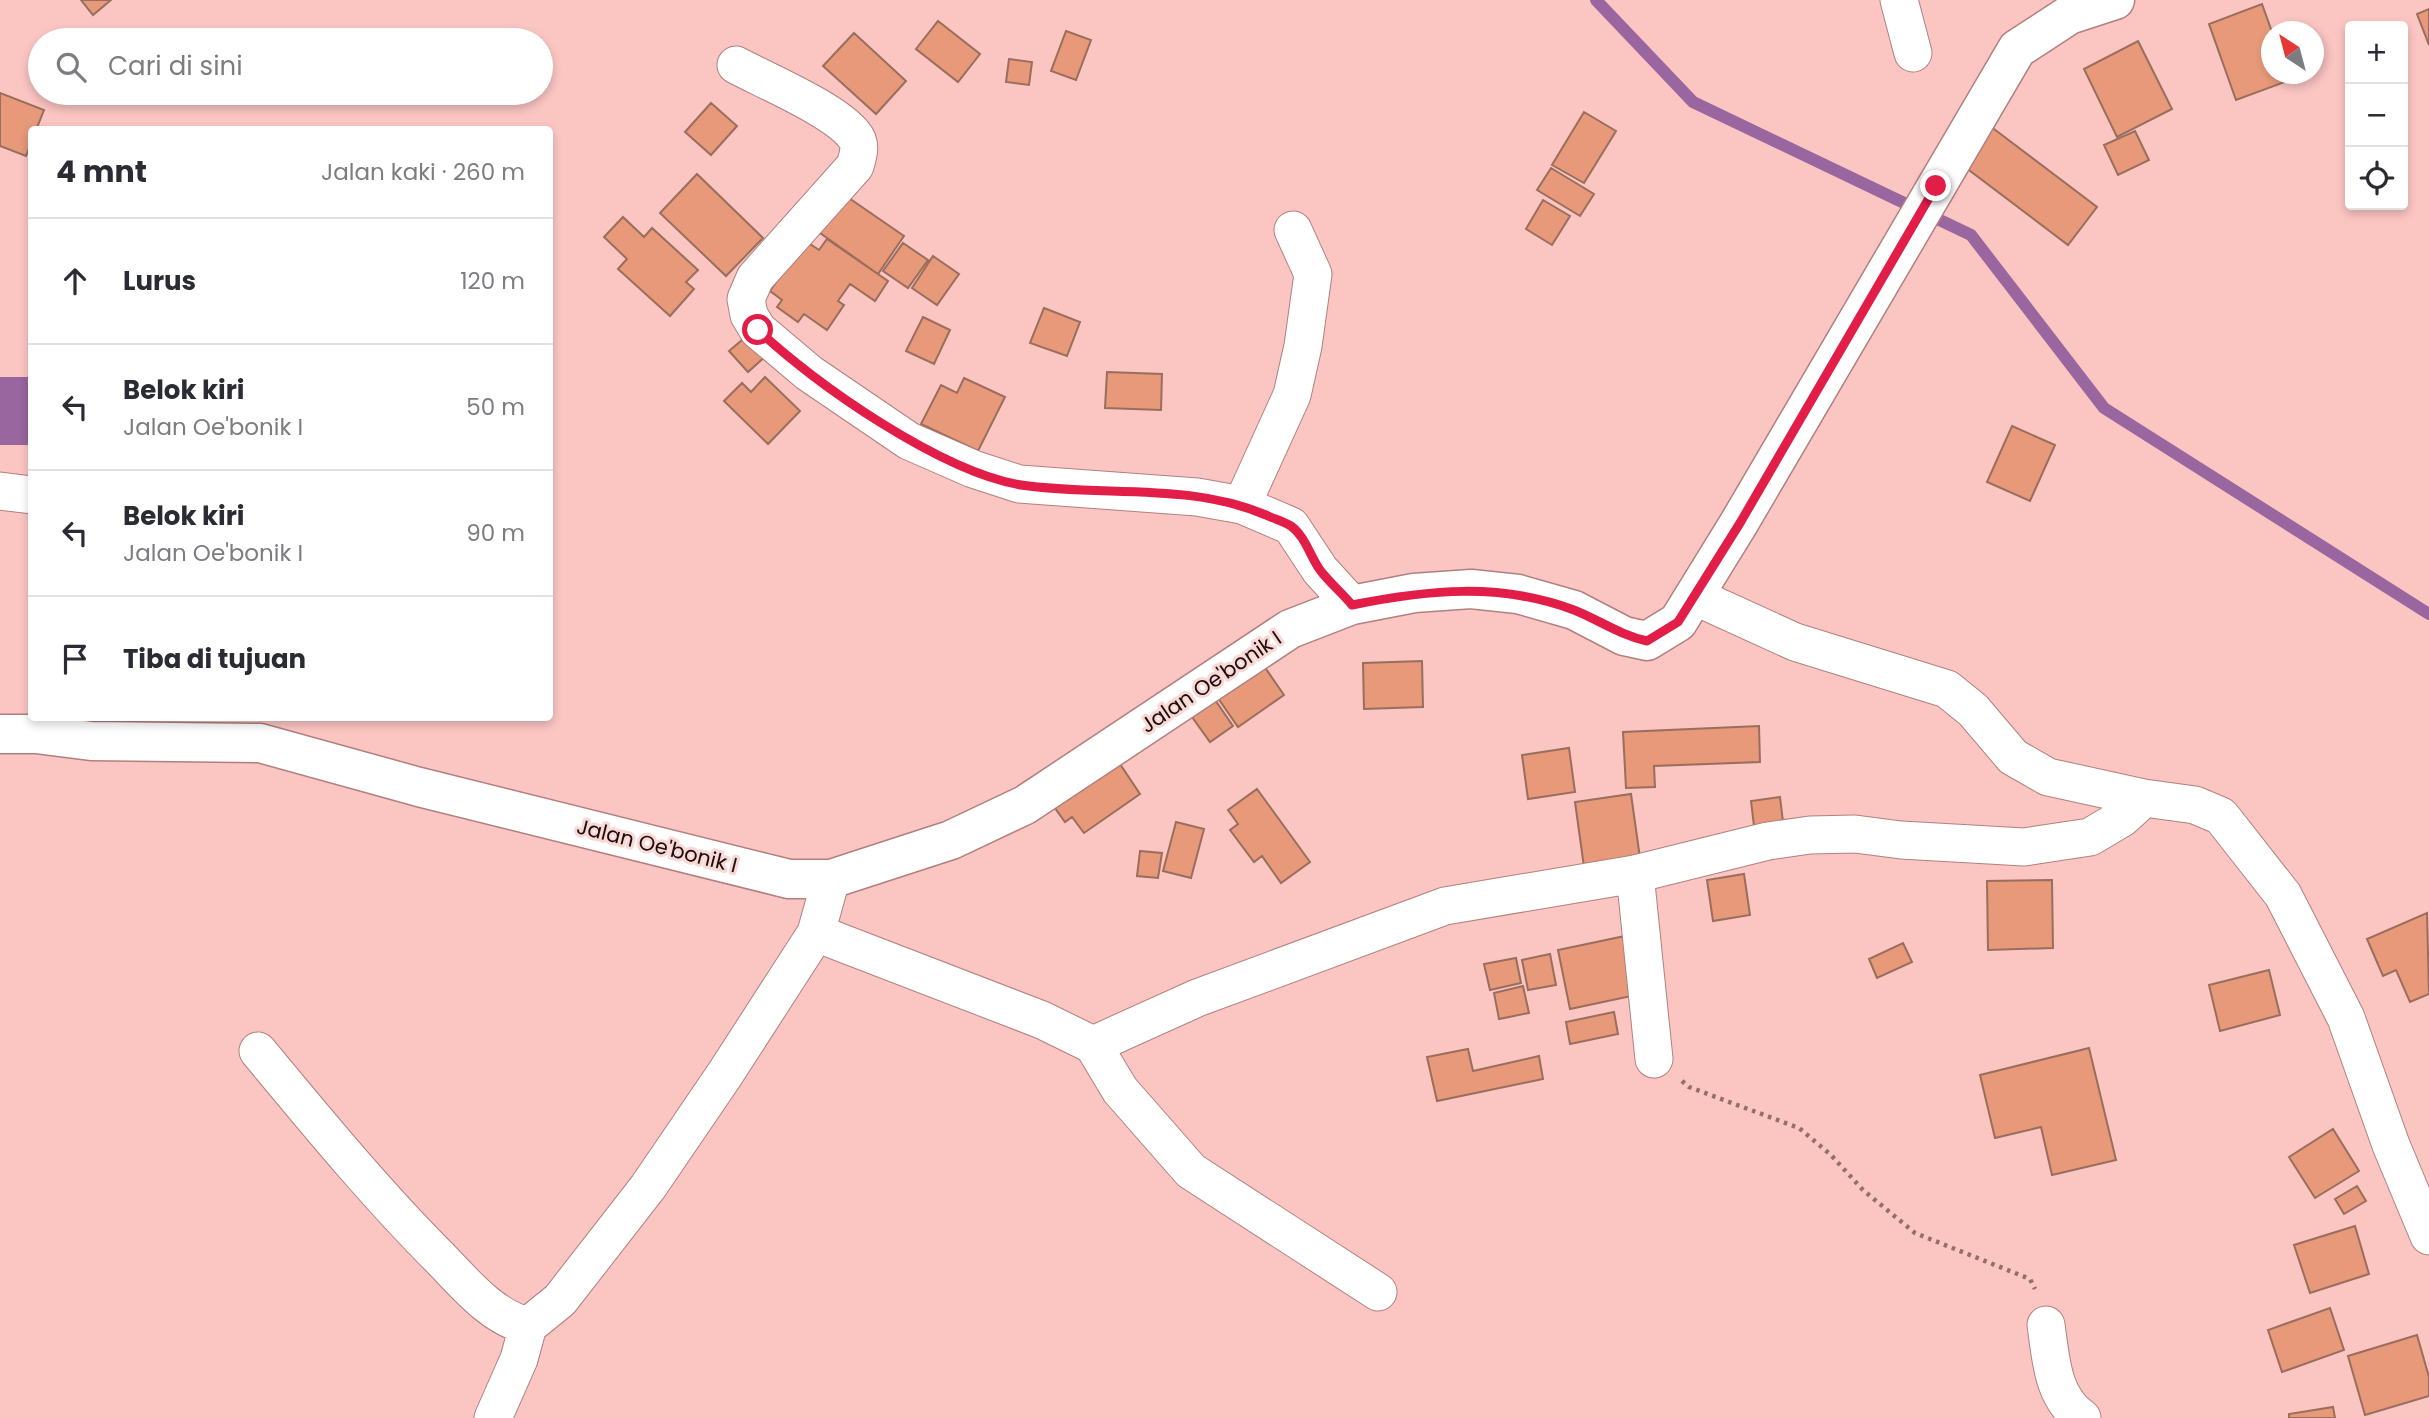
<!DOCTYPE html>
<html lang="id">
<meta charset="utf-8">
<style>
body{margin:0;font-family:Poppins,sans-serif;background:#f7f7f7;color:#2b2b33}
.controls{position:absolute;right:21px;top:21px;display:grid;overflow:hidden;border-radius:7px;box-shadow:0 4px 10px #0003}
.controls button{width:63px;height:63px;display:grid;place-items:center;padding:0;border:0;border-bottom:2px solid #e1e1e2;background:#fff;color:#2b2b33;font:35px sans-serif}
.compass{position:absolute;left:2261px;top:21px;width:63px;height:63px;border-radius:50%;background:#fff;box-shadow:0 4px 10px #0003;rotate:324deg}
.stop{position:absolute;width:21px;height:21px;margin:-16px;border:5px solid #e11d48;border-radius:50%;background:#fff}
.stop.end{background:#e11d48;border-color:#fff;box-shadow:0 2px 7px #0008}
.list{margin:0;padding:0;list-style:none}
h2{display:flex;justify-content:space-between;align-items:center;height:91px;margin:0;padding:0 28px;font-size:30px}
h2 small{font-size:23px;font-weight:400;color:#7c7c81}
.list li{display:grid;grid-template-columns:46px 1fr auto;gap:21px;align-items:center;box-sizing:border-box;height:126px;padding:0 28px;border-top:2px solid #e1e1e2}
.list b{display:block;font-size:26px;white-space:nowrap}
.list p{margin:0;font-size:23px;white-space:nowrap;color:#7c7c81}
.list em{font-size:23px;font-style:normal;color:#7c7c81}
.icon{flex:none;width:38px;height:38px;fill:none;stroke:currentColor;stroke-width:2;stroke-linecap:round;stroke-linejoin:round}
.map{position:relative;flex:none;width:2429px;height:1418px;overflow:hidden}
.search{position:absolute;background:#fff;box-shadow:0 4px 10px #0003;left:28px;top:28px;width:525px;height:77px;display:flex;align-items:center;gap:18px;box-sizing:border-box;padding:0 24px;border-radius:38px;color:#7c7c81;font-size:26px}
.panel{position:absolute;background:#fff;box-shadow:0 4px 10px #0003;left:28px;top:126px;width:525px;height:595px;border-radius:7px}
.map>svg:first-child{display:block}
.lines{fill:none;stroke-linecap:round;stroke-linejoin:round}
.stream{stroke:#9966a0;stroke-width:12}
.river{stroke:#9966a0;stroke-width:68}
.building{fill:#e7997a;stroke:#996e5d;stroke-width:2}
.street-casing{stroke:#b1807e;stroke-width:39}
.secondary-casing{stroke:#b1807e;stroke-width:41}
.path{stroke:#936e6c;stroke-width:4.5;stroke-dasharray:3.5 5;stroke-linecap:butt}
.street{stroke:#fff;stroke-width:37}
.secondary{stroke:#fff;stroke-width:38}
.route{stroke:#e11d48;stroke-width:9}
.labels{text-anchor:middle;stroke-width:6;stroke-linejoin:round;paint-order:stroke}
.street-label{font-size:21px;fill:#1e0c0c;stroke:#f9d9d6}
</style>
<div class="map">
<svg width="2429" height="1418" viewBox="0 0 2429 1418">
<rect width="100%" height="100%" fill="#fbc5c2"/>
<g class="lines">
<path class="stream" d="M1596 0 1693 102 1971 235 2104 408 2429 614"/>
<path class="river" d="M0 411H27"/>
</g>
<path class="building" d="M81 0H111L93 15Z
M2262 4 2272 32V74H2288L2290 80 2236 100 2209 24Z
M2429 9V45L2417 14Z
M938 21 980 54 958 82 916 49Z
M1066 31 1091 40 1076 80 1051 71Z
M854 33 906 81 876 114 823 66Z
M2138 41 2172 109 2117 137 2084 69Z
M1009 59 1032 62 1029 85 1006 82Z
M0 93 44 110 36 130H32V142L26 156 0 146Z
M711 103 737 126 711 155 685 132Z
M1584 112 1616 131 1584 183 1552 165Z
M1990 126 2097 207 2068 245 1961 164Z
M2135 131 2149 160 2118 175 2104 145Z
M1551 168 1594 194 1580 216 1537 190Z
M697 174 763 238 726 276 660 213Z
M846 196 904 236 878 274 820 233Z
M1543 200 1570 216 1552 245 1526 229Z
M623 217 644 237 652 228 698 270 686 282 694 289 670 316 618 269 627 259 604 237Z
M827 239 888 281 875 301 850 284 838 301 844 305 827 330 804 314 798 322 777 307 782 300 770 291 804 240 819 250Z
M903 243 928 260 908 288 883 271Z
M933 256 959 274 937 305 912 288Z
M1044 308 1080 322 1067 356 1030 343Z
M923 317 950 330 934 364 906 351Z
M749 334 767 355 748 372 729 351Z
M1107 372 1162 374 1161 410 1105 408Z
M765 377 800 411 768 444 724 401 742 383 751 392Z
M964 378 1005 397 978 451 921 424 941 385 957 393Z
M2012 426 2055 445 2030 501 1987 482Z
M1255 653 1284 695 1238 727 1209 685Z
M1422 661 1423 707 1364 709 1363 663Z
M1211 694 1233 726 1210 742 1187 710Z
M1759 726 1760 762 1654 766 1655 787 1626 788 1623 732Z
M1569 748 1575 792 1528 799 1522 755Z
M1112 752 1140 794 1084 833 1072 817 1065 822 1047 797Z
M1257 789 1310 862 1281 883 1262 856 1254 862 1230 830 1238 824 1228 810Z
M1631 794 1640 858 1584 867 1575 802Z
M1780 797 1783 822 1754 826 1751 801Z
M1176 822 1204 829 1191 878 1163 871Z
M1140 851 1162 853 1158 878 1137 876Z
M1744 874 1750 915 1713 921 1707 880Z
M2052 880 2053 948 1988 950 1987 881Z
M2427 913 2429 994 2410 1002 2396 970 2383 976 2367 939Z
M1625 936 1636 995 1570 1009 1558 950Z
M1903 943 1912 962 1877 978 1869 959Z
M1550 954 1556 985 1528 990 1522 960Z
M1516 958 1521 983 1490 990 1484 964Z
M2269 970 2280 1015 2220 1031 2209 985Z
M1523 986 1529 1013 1499 1019 1494 993Z
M1614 1012 1618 1034 1570 1044 1566 1022Z
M2089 1048 2116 1160 2052 1175 2041 1127 1995 1138 1980 1075Z
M1468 1049 1473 1071 1539 1056 1543 1079 1437 1101 1427 1057Z
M2333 1129 2359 1171 2315 1198 2289 1157Z
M2357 1186 2366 1201 2344 1214 2335 1199Z
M2355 1226 2369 1274 2310 1293 2294 1245Z
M2330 1308 2344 1350 2282 1372 2268 1330Z
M2417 1335 2429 1377V1396L2365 1415 2348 1356Z
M2333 1407 2335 1418H2289V1414Z"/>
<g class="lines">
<g class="street-casing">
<path id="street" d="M1899 0 1913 53
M736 65C766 81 835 110 854 135 862 144 858 156 855 166L755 278 746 299 749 315 758 330 809 373 909 441 973 469 1019 484 1197 497 1242 505 1291 526 1320 570 1352 605
M0 491 32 495
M1242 505 1292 395 1303 346 1313 274 1293 230
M1694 596 1795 642 1947 689 1973 710 2013 757 2048 777 2144 798 2195 805 2221 816 2283 895 2346 1018 2391 1145 2429 1236
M1635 874 1654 1059
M816 933 1042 1020 1093 1045 1197 998 1445 906 1635 874 1768 841 1810 835 1855 834 1901 840 2024 847 2090 837 2122 818 2144 798
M1093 1045 1120 1090 1191 1171 1378 1292
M258 1051C317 1122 375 1193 441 1259 466 1285 492 1317 528 1326L560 1300 648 1187 725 1074 816 933 831 879
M2046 1325C2051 1359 2052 1397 2082 1418
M493 1418 519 1359 528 1326"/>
</g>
<g class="secondary-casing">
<path id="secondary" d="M0 734H36L91 741 260 743 419 787 789 879H831L951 840 1025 805 1290 629 1352 605 1414 593 1471 589 1518 594 1574 610 1624 636 1647 641 1678 622 1739 523 2017 49 2069 15 2115 0"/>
</g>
<path class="path" d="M1682 1081 1689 1087 1799 1128 1831 1155 1863 1190 1915 1233 2030 1279 2035 1289"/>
<use href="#street" class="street"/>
<use href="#secondary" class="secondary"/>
</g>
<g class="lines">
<path class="route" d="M758 330C816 385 942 472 1021 485 1102 497 1189 482 1266 515 1274 519 1284 521 1291 526 1305 536 1310 556 1320 570 1329 582 1342 593 1352 605 1427 590 1500 582 1574 610 1599 620 1620 635 1647 641L1678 622 1740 523 1936 186"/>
</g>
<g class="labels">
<g class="street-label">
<text transform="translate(1211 682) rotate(-34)" y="7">Jalan Oe'bonik I</text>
<text transform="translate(657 846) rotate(14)" y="7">Jalan Oe'bonik I</text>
</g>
</g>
</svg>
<div class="controls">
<button>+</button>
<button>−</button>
<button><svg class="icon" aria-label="locate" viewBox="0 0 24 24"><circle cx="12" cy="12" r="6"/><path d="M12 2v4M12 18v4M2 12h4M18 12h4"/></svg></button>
</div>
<svg class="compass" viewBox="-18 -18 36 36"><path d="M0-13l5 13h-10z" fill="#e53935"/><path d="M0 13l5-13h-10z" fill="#7c7c81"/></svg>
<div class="stop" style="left:758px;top:330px"></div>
<div class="stop end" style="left:1936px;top:186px"></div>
<div class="search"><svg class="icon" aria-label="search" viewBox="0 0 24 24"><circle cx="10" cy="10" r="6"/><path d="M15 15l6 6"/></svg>Cari di sini</div>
<section class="panel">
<h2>4 mnt<small>Jalan kaki · 260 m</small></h2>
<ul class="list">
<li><svg class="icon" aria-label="ahead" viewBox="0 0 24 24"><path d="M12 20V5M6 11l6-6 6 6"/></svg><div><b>Lurus</b></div><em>120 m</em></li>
<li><svg class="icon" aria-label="left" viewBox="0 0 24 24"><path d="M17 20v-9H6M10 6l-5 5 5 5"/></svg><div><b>Belok kiri</b><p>Jalan Oe'bonik I</p></div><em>50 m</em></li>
<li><svg class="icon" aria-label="left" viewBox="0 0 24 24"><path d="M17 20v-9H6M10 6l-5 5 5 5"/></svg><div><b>Belok kiri</b><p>Jalan Oe'bonik I</p></div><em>90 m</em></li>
<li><svg class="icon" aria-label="arrive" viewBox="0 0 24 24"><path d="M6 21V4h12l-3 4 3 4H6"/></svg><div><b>Tiba di tujuan</b></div></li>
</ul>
</section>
</div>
